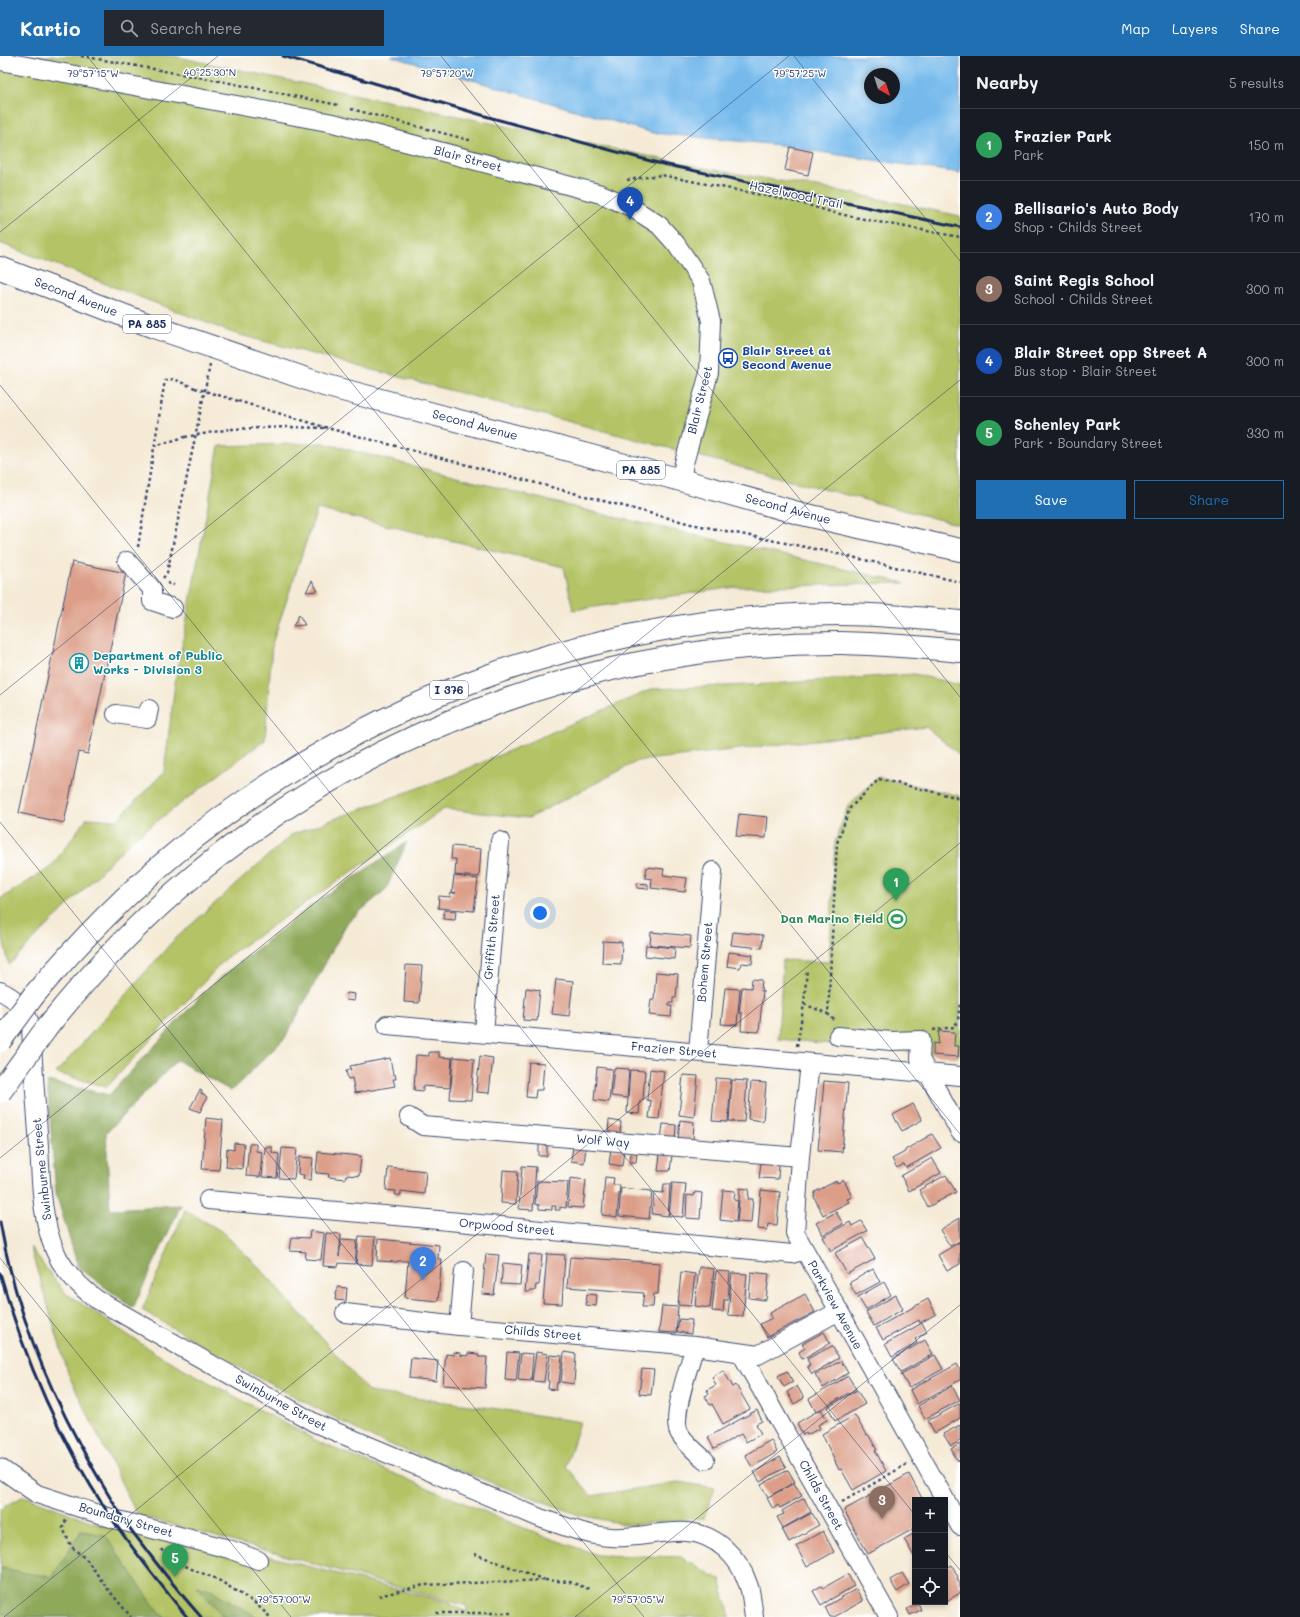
<!DOCTYPE html>
<meta charset="utf-8">
<style>
body{margin:0;font-family:Mali,sans-serif;background:#242831;color:#f1f3f6}
.controls{position:absolute;right:12px;bottom:12px;display:grid;overflow:hidden;border-radius:0px;box-shadow:0 2px 6px #0003}
.controls button{width:36px;height:36px;display:grid;place-items:center;padding:0;border:0;border-bottom:1px solid #363941;background:#171b24;color:#f1f3f6;font:20px sans-serif}
.compass{position:absolute;left:864px;top:12px;width:36px;height:36px;border-radius:50%;background:#171b24;box-shadow:0 2px 6px #0003;rotate:141deg}
.you{position:absolute;left:540px;top:857px;width:14px;height:14px;margin:-10px;border:3px solid #fff;border-radius:50%;background:#1a73e8;box-shadow:0 0 0 6px #1a73e833}
.badge{display:grid;place-items:center;width:26px;height:26px;border-radius:50%;background:#1f6fb2;color:#fff;font-size:13px;font-weight:700}
.pin{position:absolute;translate:-50% -33px;filter:drop-shadow(0 1px 2px #0008)}
.pin::after{content:'';position:absolute;top:21px;width:14px;height:12px;background:inherit;clip-path:polygon(0 0,100% 0,50% 100%)}
.list{margin:0;padding:0;list-style:none}
h2{display:flex;justify-content:space-between;align-items:center;height:52px;margin:0;padding:0 16px;font-size:17px}
h2 small{font-size:13px;font-weight:400;color:#9ea1a6}
.list li{display:grid;grid-template-columns:26px 1fr auto;gap:12px;align-items:center;box-sizing:border-box;height:72px;padding:0 16px;border-top:1px solid #363941}
.list b{display:block;font-size:15px;white-space:nowrap}
.list p{margin:0;font-size:13px;white-space:nowrap;color:#9ea1a6}
.list em{font-size:13px;font-style:normal;color:#9ea1a6}
.actions{display:flex;gap:8px;padding:12px 16px}
.actions a{flex:1;padding:9px 0;border:1px solid #1f6fb2;border-radius:0px;text-align:center;font-size:14px;color:#1f6fb2}
.actions .main{background:#1f6fb2;color:#fff}
.icon{flex:none;width:22px;height:22px;fill:none;stroke:currentColor;stroke-width:2;stroke-linecap:round;stroke-linejoin:round}
.map{position:relative;flex:none;width:960px;height:1561px;overflow:hidden}
header{display:flex;align-items:center;gap:24px;box-sizing:border-box;height:56px;padding:0 20px;background:#1f6fb2;color:#fff}
header strong{font-size:19px}
nav{display:flex;gap:22px;margin-inline-start:auto;font-size:14px}
.search{width:280px;height:36px;background:#242831;display:flex;align-items:center;gap:10px;box-sizing:border-box;padding:0 14px;border-radius:0px;color:#9ea1a6;font-size:15px}
main{display:flex}
aside{flex:1;background:#171b24}
.map>svg:first-child{display:block}
.green{fill:#b4c365;stroke:#687962}
.forest{fill:#8fa95a;stroke:#556c5c}
.water{fill:#76baec;stroke:#4874a5;fill-rule:evenodd}
.building{fill:#dc9e88}
.lines{fill:none;stroke-linecap:round;stroke-linejoin:round}
.minor-casing{stroke:#3c4b70;stroke-width:20}
.major-casing{stroke:#3c4b70;stroke-width:24}
.highway-casing{stroke:#3c4b70;stroke-width:24}
.path{stroke:#3c4b70;stroke-width:2.5;stroke-dasharray:3 3;stroke-linecap:butt}
.minor{stroke:#fff;stroke-width:18}
.major{stroke:#fff;stroke-width:22}
.highway{stroke:#fff;stroke-width:22}
.rail{stroke:#1b2f5e;stroke-width:3}
.highway-bridge-casing{stroke:#3c4b70;stroke-width:24;stroke-linecap:butt}
.path-bridge{stroke:#3c4b70;stroke-width:2.5;stroke-dasharray:3 3;stroke-linecap:butt}
.highway-bridge{stroke:#fff;stroke-width:22}
.ticks{fill:none;stroke:#1b2f5e;stroke-width:1;stroke-opacity:0.45}
.labels{text-anchor:middle;stroke-width:3;stroke-linejoin:round;paint-order:stroke}
.shield{fill:#fff;stroke:#5f6d8e;stroke-width:1}
.shield-label{font-size:11px;font-weight:bold;fill:#1b2f5e}
.street-label{font-size:12px;fill:#1b2f5e;stroke:#fff}
.transit-label{font-size:12px;font-weight:bold;fill:#164399;stroke:#fff;text-anchor:start}
.culture-label{font-size:12px;font-weight:bold;fill:#0d838f;stroke:#fff;text-anchor:start}
.leisure-label{font-size:12px;font-weight:bold;fill:#27864d;stroke:#fff;text-anchor:end}
.ticks-label{font-size:10px;text-anchor:middle;fill:#1b2f5e;stroke:#fff;stroke-width:3;stroke-linejoin:round;paint-order:stroke}
</style>
<header>
<strong>Kartio</strong>
<div class="search"><svg class="icon" aria-label="search" viewBox="0 0 24 24"><circle cx="10" cy="10" r="6"/><path d="M15 15l6 6"/></svg>Search here</div>
<nav><a>Map</a><a>Layers</a><a>Share</a></nav>
</header>
<main>
<div class="map">
<svg width="960" height="1561" viewBox="0 0 960 1561">
<rect width="100%" height="100%" fill="#fff"/>
<filter id="ink" filterUnits="userSpaceOnUse"><feTurbulence type="fractalNoise" baseFrequency=".025" numOctaves="2"/><feDisplacementMap in="SourceGraphic" scale="8" xChannelSelector="R" yChannelSelector="G"/><feConvolveMatrix kernelMatrix="1 2 1 2 8 2 1 2 1" color-interpolation-filters="sRGB"/></filter>
<filter id="wash" filterUnits="userSpaceOnUse"><feTurbulence type="fractalNoise" baseFrequency=".012" numOctaves="4" result="noise"/><feDisplacementMap in="SourceGraphic" scale="16" xChannelSelector="R" yChannelSelector="G"/><feGaussianBlur stdDeviation="0.9" result="paint"/><feColorMatrix in="noise" values="0 0 0 0 0 0 0 0 0 0 0 0 0 0 0 0 0 1.4 0 .05"/><feComposite in="paint" operator="in"/></filter>
<g filter="url(#wash)">
<rect width="100%" height="100%" fill="#f5ead5"/>
<path class="green" d="M0 0H173L709 113 851 137 960 160V469L233 277 0 187Z
M323 387 593 456 905 527 736 531 573 554 564 511 317 453 272 588 265 684 132 784 9 909 0 869V843L51 811 87 762 117 764 164 716 175 627 219 390Z
M914 618 960 629V699L926 671 638 705 529 762 444 753 228 900 107 1031 56 1017 173 885 291 779 453 719 652 633 770 628Z
M878 721 960 740V998H958V1001L929 997 778 983 783 904 829 906 835 786 848 750Z
M185 1154 221 1175 261 1213 369 1336 492 1352 580 1366 566 1410 591 1440 679 1426 715 1432 704 1462 630 1469 579 1459 375 1383 248 1316 142 1254Z
M30 1191 64 1236 155 1297 321 1387 538 1478 598 1499 681 1501 720 1524 730 1561H0V1453L24 1440 98 1468 253 1496 446 1546 467 1556V1550L137 1459 69 1320Z"/>
<path class="forest" d="M407 786 386 833 347 867 285 982 231 1035 177 1004 106 1077 110 1153 181 1149 133 1252 78 1211 56 1137 47 1025 109 1039 210 930 312 849Z
M81 1475 105 1479 152 1547 165 1561H14L0 1556V1511L12 1515 52 1521Z
M197 1530 211 1534 257 1561H224Z"/>
<path class="water" d="M391 0H960V117L813 95 790 90 653 77ZM870 18H894V42H870Z"/>
<g id="blocks">
<path class="building" d="M790 91 813 96 808 119 785 114Z
M72 506 126 517 88 698 79 696 64 767 19 757Z
M312 525 318 535 306 536Z
M299 559 305 569 293 570Z
M739 758 768 761 766 782 736 780Z
M452 790 481 793 479 821 455 819 456 803H451Z
M647 811 664 813 663 819 687 822 685 836 651 832 652 823 645 822Z
M454 820 478 823 474 855 438 852 439 840 450 841 451 837H456L452 836Z
M637 827 648 828V833L637 832Z
M444 854 456 855 455 864 443 863Z
M651 876 691 880 690 892 650 889Z
M733 876 763 879 762 892 731 889Z
M603 885 622 886 621 908 602 907Z
M646 889 675 892 674 903 645 900Z
M729 896 753 899 752 908 741 907 740 912 727 910Z
M406 909 422 910 419 947 404 946Z
M656 916 678 918 676 942H673V947H669V950H672L671 961 649 959 651 943H654Z
M556 923 573 925 569 960 552 958Z
M752 923 762 924 761 935H763L759 976 741 975 742 957H739L742 931 751 932Z
M526 932 540 934 537 965 523 964Z
M725 932 740 933 737 969 721 968Z
M347 937 355 938 354 945 346 944Z
M939 975 955 976 954 990H959L958 1001 933 999V987L938 988Z
M429 996H439V1001L452 1002 450 1032 423 1030V1035L414 1034 416 999 429 1000Z
M480 1000 493 1002 489 1037 476 1036Z
M453 1001 474 1003 471 1044 450 1043Z
M390 1002 393 1018H395L396 1023H393L395 1030 355 1037 352 1022 348 1023 346 1015 351 1014 350 1010Z
M529 1006 544 1007 542 1034H536L535 1042 526 1041Z
M597 1011 612 1013 609 1046 594 1044Z
M614 1012 629 1013 627 1042 611 1040Z
M650 1013 664 1015 659 1063 649 1062 651 1045 647 1044Z
M630 1014 645 1015 643 1044H640L639 1058 627 1057Z
M683 1019 698 1020 694 1061 679 1059Z
M716 1022 731 1023 728 1066 712 1065Z
M732 1024 747 1025 744 1066 729 1065Z
M824 1025 848 1027 842 1096 818 1094Z
M751 1026 766 1027 763 1065 748 1063Z
M200 1034 202 1035 201 1037 207 1041 200 1056 190 1052Z
M913 1048 922 1064 902 1075 893 1059Z
M206 1062 223 1064 219 1114 202 1113Z
M609 1064 621 1066 620 1078 608 1077Z
M680 1064 694 1066 693 1086 678 1085Z
M663 1068 676 1069 675 1085 661 1083Z
M932 1078 941 1092 906 1112 904 1108 897 1112 892 1103 905 1096V1094Z
M539 1086H547V1100H539Z
M234 1087 244 1088 242 1113 226 1111 227 1093 234 1094Z
M249 1088H256V1095L262 1096 260 1121 246 1120Z
M573 1090 586 1091 584 1107 571 1105Z
M265 1091H272V1097L279 1098 277 1122 262 1121Z
M282 1092 297 1093 294 1123 279 1122Z
M611 1093 624 1094 622 1110 609 1108Z
M318 1096 361 1100 359 1120 346 1119 345 1123 328 1121 329 1118 316 1117Z
M631 1096 637 1097 636 1106H630Z
M660 1098 672 1099 670 1115H658Z
M299 1101 313 1102 311 1124 303 1123 304 1119 298 1118Z
M932 1102 941 1117 909 1135 901 1120Z
M761 1107 779 1108 778 1123 759 1122Z
M522 1110 536 1111 533 1154 519 1153Z
M388 1111 426 1115 424 1138 401 1135V1139H395L396 1135 386 1134Z
M503 1114 518 1115 516 1148 501 1147Z
M946 1119 956 1136 928 1151 919 1134Z
M605 1121 614 1122 613 1129H620L617 1161 602 1159Z
M570 1122 586 1124 583 1152 568 1151Z
M844 1124 852 1141 847 1143 849 1146 823 1159 814 1141 815 1136 836 1125 837 1127Z
M537 1125 568 1126 566 1152 560 1151V1154H555L556 1150H552V1154L539 1153V1149L535 1148Z
M672 1127 686 1128 683 1161 669 1160Z
M664 1128H670L668 1160 652 1158 654 1136 663 1137Z
M621 1132 652 1135 649 1163 619 1160Z
M740 1132 749 1133 748 1143H753L751 1167 737 1166Z
M723 1134 735 1135 734 1144 738 1145 736 1166 720 1164Z
M761 1134 780 1136 777 1169 768 1168 767 1174 758 1173Z
M695 1136 702 1137 700 1163 686 1162 687 1139 694 1140Z
M836 1156 843 1168 823 1179 816 1167Z
M960 1162V1185L950 1190 940 1174Z
M861 1165 867 1175 831 1195 823 1181 850 1166 852 1170Z
M310 1175 324 1177 321 1204 305 1203 306 1196 290 1195 292 1181 309 1182Z
M326 1177 341 1178 339 1201 341 1183 357 1184 355 1208 339 1207 338 1211 323 1210Z
M359 1180 375 1181 372 1209 356 1208Z
M863 1182 875 1203 847 1218 835 1197Z
M378 1183 439 1189 438 1203H442L438 1245 405 1242 408 1205H397V1206L377 1205Z
M960 1186V1208L947 1215 938 1199Z
M486 1198 499 1199 494 1239 482 1238Z
M529 1198 542 1199 539 1229H536L535 1235H529V1236H525Z
M547 1198 565 1199 562 1248 543 1247Z
M570 1201 660 1207 658 1238H654L653 1251H642L644 1237 567 1231Z
M503 1207 522 1209 520 1229 501 1228Z
M699 1211 714 1213 710 1252 695 1250Z
M873 1213 880 1226 856 1239 849 1227Z
M716 1215 730 1216 728 1244H724L723 1256 712 1255Z
M681 1216 695 1218 691 1250 678 1249Z
M751 1216 769 1218 766 1244 749 1242Z
M732 1217 747 1218 743 1260 728 1259Z
M884 1226 891 1239 866 1254 858 1241Z
M337 1231 347 1232 346 1245 335 1244Z
M587 1238 597 1239 596 1250 586 1249Z
M805 1238 815 1256 767 1281 760 1268 772 1262 770 1257Z
M896 1239 903 1253 874 1270 866 1256Z
M928 1243 936 1258 920 1267 919 1264 883 1284 876 1272Z
M662 1250 678 1251 676 1277 659 1276Z
M679 1263 692 1264 691 1278 677 1276Z
M922 1267 927 1276 915 1283 917 1287 892 1301 885 1288Z
M824 1276 830 1287 802 1303 799 1296 805 1292 802 1288Z
M925 1284 933 1298 901 1316 893 1303Z
M832 1290 839 1302 812 1318 807 1310 810 1309 807 1303Z
M454 1296 460 1297V1299L468 1300V1297L479 1298 478 1301H487L485 1332 443 1329 446 1298 454 1299Z
M507 1296 519 1297 516 1325 505 1324Z
M536 1296 548 1298 544 1326 532 1325Z
M564 1296 576 1298 574 1328 561 1326Z
M521 1297 533 1298 531 1325 518 1324Z
M550 1299 562 1300 559 1327 557 1326 556 1334 548 1333 549 1325 547 1324Z
M935 1299 943 1313 909 1332 901 1318Z
M411 1302 438 1305 436 1325 409 1322Z
M841 1305 848 1317 823 1332 815 1318Z
M957 1308 960 1314V1324L917 1348 910 1334Z
M642 1313 654 1314 651 1339 639 1338Z
M723 1314 733 1331 736 1329 750 1353 723 1368 712 1348 710 1349 705 1340 709 1338 707 1334 716 1329 712 1321Z
M787 1315 793 1326 784 1331 778 1320Z
M848 1320 856 1333 816 1356 809 1343Z
M797 1330 804 1342 794 1348 787 1336Z
M952 1330 960 1344 925 1363 918 1350Z
M857 1334 865 1348 835 1365 828 1351Z
M960 1347V1362L935 1377 928 1365Z
M821 1353 827 1364 818 1369 820 1372 807 1379 806 1377 803 1379 797 1367Z
M757 1354 762 1365 756 1368 761 1378 746 1386 741 1378 714 1393 708 1381Z
M855 1359 866 1379 868 1378 877 1394H875L886 1415 853 1434 841 1413 839 1414 822 1378Z
M960 1369V1385L951 1390 943 1378Z
M771 1384 777 1396 752 1411 745 1399Z
M960 1388V1403L958 1405 951 1393Z
M780 1401 786 1411 760 1426 754 1416Z
M788 1414 795 1426 768 1441 761 1429Z
M909 1418 923 1444H915V1472L868 1498 844 1454Z
M794 1427 802 1440 780 1452 778 1449 773 1453 767 1442Z
M804 1442 811 1456 783 1472 777 1461 784 1458 782 1455Z
M812 1457 819 1469 789 1486 782 1473Z
M823 1475 834 1496 807 1511 796 1490Z
M915 1477V1502L904 1483Z
M952 1509 958 1521 957 1522 960 1528V1537L945 1546V1513Z
M902 1517 909 1528 897 1536 890 1524Z
M848 1518 854 1530 821 1549 813 1535 821 1530 823 1532Z
M856 1533 863 1545 834 1561H830L825 1551Z
M918 1547 921 1554 910 1559 907 1553Z"/>
</g>
</g>
<g filter="url(#ink)">
<use href="#blocks" fill-opacity="0" stroke="#3c4b70" stroke-width="1"/>
<g class="lines">
<g class="minor-casing">
<path id="minor" d="M0 5 333 67 601 138 631 151 659 169 676 188 701 225 711 265 709 317 684 407 681 424
M127 505 152 533V545L173 552
M116 658 147 663 149 653
M0 935C17 943 26 953 31 971 33 1011 36 1050 39 1090 41 1124 41 1162 55 1195 63 1214 79 1230 96 1243L315 1367 540 1462C561 1469 589 1480 611 1481 636 1483 662 1474 687 1476 716 1478 739 1501 748 1528 752 1538 752 1550 754 1561
M387 969 960 1020
M484 977 500 785
M838 980 891 985 921 984 920 1003 960 1076
M698 996 713 815
M810 1007 800 1101 795 1177 960 1470
M409 1061 423 1070 800 1101
M208 1144 407 1161 792 1198 804 1194
M345 1257 459 1270 695 1290 758 1299 839 1255
M459 1270 464 1215
M695 1290C689 1310 673 1355 678 1374 681 1383 698 1398 705 1404
M741 1297 889 1561
M0 1412 37 1438 114 1463 229 1493 258 1504"/>
</g>
<g class="major-casing">
<path id="major" d="M0 212 154 271 324 329 681 424 798 457 960 494"/>
</g>
<g class="highway-casing">
<path id="highway" d="M34 939C78 887 125 838 178 795 366 643 598 558 840 558 880 558 920 562 960 566
M48 970C92 915 141 863 196 818 376 670 607 586 841 587 881 588 920 591 960 595"/>
</g>
<path class="path" d="M81 0 220 25 338 49
M351 53 473 85
M627 124 661 119 801 147 835 157 873 165 960 181
M238 345 331 373 691 468 830 496 960 526
M231 373 287 371 326 372
M154 390 185 381
M138 491 165 324 173 323 195 332
M163 522 167 517 210 309
M167 527 174 529
M804 948 828 958
M834 964 828 958 837 787 850 752 879 723 955 741 960 745
M933 974 954 971 958 965 960 946
M797 990 804 948 807 913
M842 1446 907 1408
M66 1464 63 1472 69 1486 74 1493 87 1504 106 1531 131 1561
M161 1493 164 1497 189 1512 217 1523 255 1547 270 1561
M545 1524 570 1526 589 1533
M379 1540 424 1529 545 1524 475 1498
M436 1557H512"/>
<use href="#minor" class="minor"/>
<use href="#major" class="major"/>
<use href="#highway" class="highway"/>
<path class="rail" d="M283 0 492 62 658 107 960 171
M0 1166C15 1254 50 1338 94 1414 108 1438 121 1462 138 1483 158 1510 179 1536 201 1561
M0 1217C24 1302 59 1383 108 1457 132 1493 160 1528 187 1561"/>
<g class="highway-bridge-casing">
<path id="highway-bridge" d="M0 985 34 939
M0 1036 48 970"/>
</g>
<path class="path-bridge" d="M195 332 238 345
M185 381 231 373"/>
<use href="#highway-bridge" class="highway-bridge"/>
</g>
</g>
<path class="ticks" d="M87 0 960 1078M441 0 960 641M794 0 960 205M0 176 218 0M0 329 915 1459M0 639 789 0M0 766 644 1561M0 1102 960 324M0 1202 291 1561M945 1496 960 1514M4 1561 960 787M575 1561 960 1249"/>
<defs>
<g id="bus-ring" transform="scale(1)"><circle r="9.5" fill="#fff" stroke="#1a4fb4" stroke-width="1.5"/><path d="M-5-6H5V4H4V6H2V4H-2V6H-4V4H-5ZM-3.5-4V0h7V-4ZM-3.5 1.2v1.5H-2V1.2ZM2 1.2v1.5H3.5V1.2Z" fill="#1a4fb4"/></g>
<g id="building-ring" transform="scale(1)"><circle r="9.5" fill="#fff" stroke="#0f9aa8" stroke-width="1.5"/><path d="M-4-6H4V6H1V3H-1V6H-4ZM-2.5-4.3h1.7v1.8h-1.7ZM.8-4.3h1.7v1.8H.8ZM-2.5-1h1.7V.8h-1.7ZM.8-1h1.7V.8H.8Z" fill="#0f9aa8"/></g>
<g id="stadium-ring" transform="scale(1)"><circle r="9.5" fill="#fff" stroke="#2e9e5b" stroke-width="1.5"/><path d="M0-5a6.5 5 0 1 0 0 10a6.5 5 0 1 0 0-10ZM-3.5-1.8h7v3.6h-7Z" fill="#2e9e5b"/></g>
</defs>
<g fill-rule="evenodd">
<use href="#bus-ring" x="728" y="302"/>
<use href="#building-ring" x="79" y="607"/>
<use href="#stadium-ring" x="897" y="863"/>
</g>
<g class="labels">
<g class="shield">
<rect x="123" y="259" width="48" height="18" rx="3"/>
<rect x="617" y="405" width="48" height="18" rx="3"/>
<rect x="430" y="625" width="38" height="18" rx="3"/>
</g>
<g class="shield-label">
<text x="147" y="272">PA 885</text>
<text x="641" y="418">PA 885</text>
<text x="449" y="638">I 376</text>
</g>
<g class="street-label">
<text transform="translate(468 103) rotate(15)" y="4">Blair Street</text>
<text transform="translate(796 139) rotate(12)" y="4">Hazelwood Trail</text>
<text transform="translate(76 241) rotate(21)" y="4">Second Avenue</text>
<text transform="translate(700 344) rotate(-76)" y="4">Blair Street</text>
<text transform="translate(475 369) rotate(15)" y="4">Second Avenue</text>
<text transform="translate(788 453) rotate(15)" y="4">Second Avenue</text>
<text transform="translate(492 881) rotate(-85)" y="4">Griffith Street</text>
<text transform="translate(705 906) rotate(-85)" y="4">Bohem Street</text>
<text transform="translate(674 994) rotate(5)" y="4">Frazier Street</text>
<text transform="translate(603 1085) rotate(5)" y="4">Wolf Way</text>
<text transform="translate(42 1113) rotate(-96)" y="4">Swinburne Street</text>
<text transform="translate(507 1171) rotate(5)" y="4">Orpwood Street</text>
<text transform="translate(835 1249) rotate(61)" y="4">Parkview Avenue</text>
<text transform="translate(543 1277) rotate(5)" y="4">Childs Street</text>
<text transform="translate(281 1347) rotate(29)" y="4">Swinburne Street</text>
<text transform="translate(821 1439) rotate(61)" y="4">Childs Street</text>
<text transform="translate(126 1464) rotate(16)" y="4">Boundary Street</text>
</g>
<g class="transit-label">
<text x="742" y="299">Blair Street at<tspan x="742" dy="14">Second Avenue</tspan></text>
</g>
<g class="culture-label">
<text x="93" y="604">Department of Public<tspan x="93" dy="14">Works - Division 3</tspan></text>
</g>
<g class="leisure-label">
<text x="883" y="867">Dan Marino Field</text>
</g>
</g>
<g class="ticks-label">
<text x="210" y="20">40°25'30"N</text>
<text x="93" y="21">79°57'15"W</text>
<text x="447" y="21">79°57'20"W</text>
<text x="800" y="21">79°57'25"W</text>
<text x="284" y="1547">79°57'00"W</text>
<text x="638" y="1547">79°57'05"W</text>
</g>
</svg>
<div class="controls">
<button>+</button>
<button>−</button>
<button><svg class="icon" aria-label="locate" viewBox="0 0 24 24"><circle cx="12" cy="12" r="6"/><path d="M12 2v4M12 18v4M2 12h4M18 12h4"/></svg></button>
</div>
<svg class="compass" viewBox="-18 -18 36 36"><path d="M0-13l5 13h-10z" fill="#e53935"/><path d="M0 13l5-13h-10z" fill="#9ea1a6"/></svg>
<div class="you"></div>
<div class="pin badge" style="left:896px;top:845px;background:#2e9e5b">1</div>
<div class="pin badge" style="left:423px;top:1224px;background:#3f7fe0">2</div>
<div class="pin badge" style="left:882px;top:1463px;background:#8d6e63">3</div>
<div class="pin badge" style="left:630px;top:164px;background:#1a4fb4">4</div>
<div class="pin badge" style="left:175px;top:1521px;background:#2e9e5b">5</div>
</div>
<aside>
<h2>Nearby<small>5 results</small></h2>
<ul class="list">
<li><span class="badge" style="background:#2e9e5b">1</span><div><b>Frazier Park</b><p>Park</p></div><em>150 m</em></li>
<li><span class="badge" style="background:#3f7fe0">2</span><div><b>Bellisario's Auto Body</b><p>Shop · Childs Street</p></div><em>170 m</em></li>
<li><span class="badge" style="background:#8d6e63">3</span><div><b>Saint Regis School</b><p>School · Childs Street</p></div><em>300 m</em></li>
<li><span class="badge" style="background:#1a4fb4">4</span><div><b>Blair Street opp Street A</b><p>Bus stop · Blair Street</p></div><em>300 m</em></li>
<li><span class="badge" style="background:#2e9e5b">5</span><div><b>Schenley Park</b><p>Park · Boundary Street</p></div><em>330 m</em></li>
</ul>
<div class="actions"><a class="main">Save</a><a>Share</a></div>
</aside>
</main>
